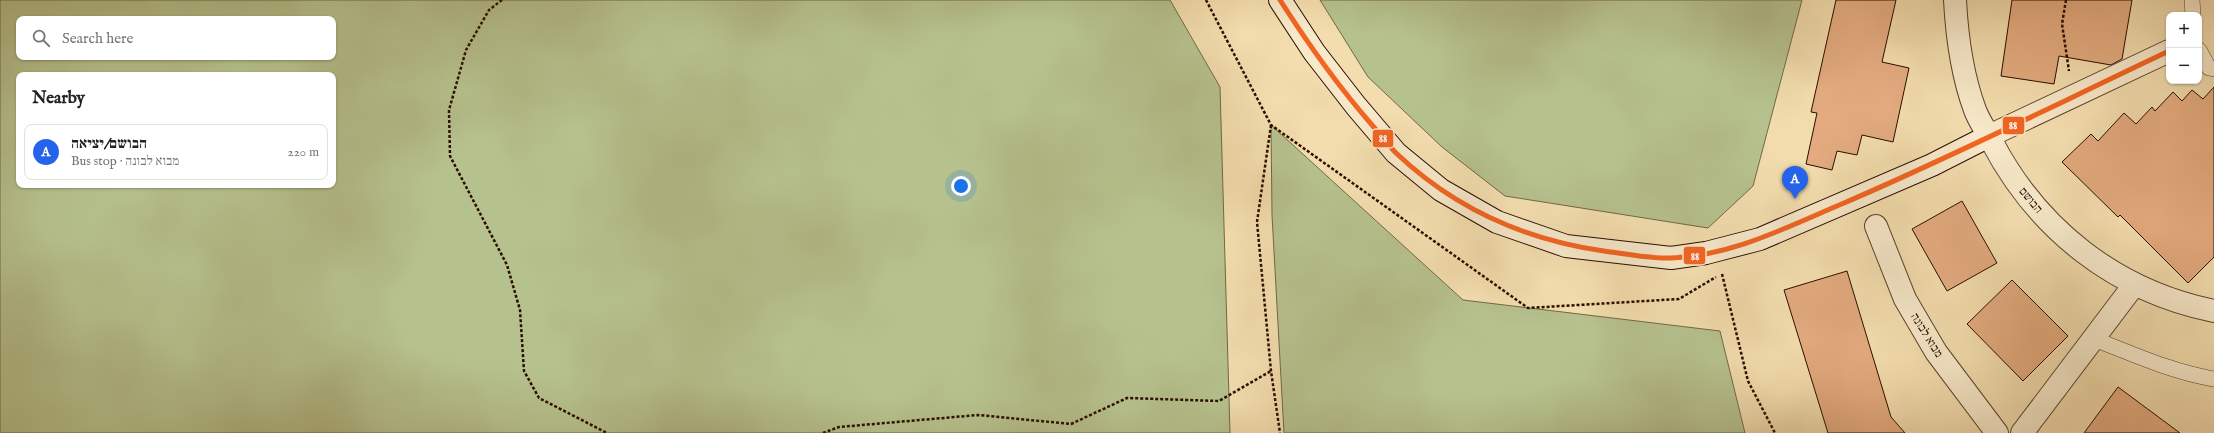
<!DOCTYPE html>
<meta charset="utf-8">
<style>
body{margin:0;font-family:"IM FELL English","Frank Ruhl Libre",serif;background:#f6f6f6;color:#222}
.controls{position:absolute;right:12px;top:12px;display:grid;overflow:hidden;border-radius:8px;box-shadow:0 1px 3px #0004}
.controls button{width:36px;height:36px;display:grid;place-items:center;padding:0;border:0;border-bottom:1px solid #e0e0e0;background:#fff;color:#222;font:20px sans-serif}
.you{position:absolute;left:961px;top:186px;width:14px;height:14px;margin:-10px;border:3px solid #fff;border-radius:50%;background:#1a73e8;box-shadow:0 0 0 6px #1a73e833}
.badge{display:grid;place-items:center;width:26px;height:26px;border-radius:50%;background:#2563eb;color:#fff;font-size:13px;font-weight:700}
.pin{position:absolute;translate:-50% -33px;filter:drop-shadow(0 1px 2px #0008)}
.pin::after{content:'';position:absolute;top:21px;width:14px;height:12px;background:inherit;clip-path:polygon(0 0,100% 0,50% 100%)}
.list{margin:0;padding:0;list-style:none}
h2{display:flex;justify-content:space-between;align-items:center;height:52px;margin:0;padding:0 16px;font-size:17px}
h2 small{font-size:13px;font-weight:400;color:#767676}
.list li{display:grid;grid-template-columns:26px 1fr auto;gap:12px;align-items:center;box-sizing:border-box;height:56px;margin:0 8px 8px;padding:0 8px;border:1px solid #e0e0e0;border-radius:8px}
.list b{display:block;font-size:15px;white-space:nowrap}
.list p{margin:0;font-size:13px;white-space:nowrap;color:#767676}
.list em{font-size:13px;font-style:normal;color:#767676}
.icon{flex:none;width:22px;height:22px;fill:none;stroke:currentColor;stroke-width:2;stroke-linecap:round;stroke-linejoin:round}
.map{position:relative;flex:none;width:2214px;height:433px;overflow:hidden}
.search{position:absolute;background:#fff;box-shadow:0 1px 3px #0004;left:16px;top:16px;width:320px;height:44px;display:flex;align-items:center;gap:10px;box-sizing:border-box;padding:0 14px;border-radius:8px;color:#767676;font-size:15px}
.panel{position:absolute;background:#fff;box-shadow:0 1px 3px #0004;left:16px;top:72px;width:320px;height:116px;border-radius:8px}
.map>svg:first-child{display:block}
.green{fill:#b6c28e;stroke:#706847;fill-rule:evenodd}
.building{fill:#e3ab7f;stroke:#2a0d00}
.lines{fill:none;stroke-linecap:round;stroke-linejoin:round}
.service-casing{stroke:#5c412c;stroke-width:16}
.minor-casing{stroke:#5c412c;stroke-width:24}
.tertiary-casing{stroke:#5c412c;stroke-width:24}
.secondary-casing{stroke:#2a0d00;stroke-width:24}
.path{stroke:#2a0d00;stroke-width:2.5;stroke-dasharray:3 2;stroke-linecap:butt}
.service{stroke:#f7e9ca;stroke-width:15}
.minor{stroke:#f7e9ca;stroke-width:22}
.tertiary{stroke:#f7e9ca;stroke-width:22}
.secondary{stroke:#f7e9ca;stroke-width:22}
.bus-1-casing{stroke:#f7e9ca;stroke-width:8}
.bus-1{stroke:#f26522;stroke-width:5}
.labels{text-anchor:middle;stroke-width:3.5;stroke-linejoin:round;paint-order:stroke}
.street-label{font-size:12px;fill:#2a0d00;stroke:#f7e9ca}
.line-badge{stroke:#f7e9ca;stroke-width:1.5}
.badge-label{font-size:11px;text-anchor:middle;font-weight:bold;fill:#fff}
</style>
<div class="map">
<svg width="2214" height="433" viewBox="0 0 2214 433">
<rect width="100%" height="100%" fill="#f3ddae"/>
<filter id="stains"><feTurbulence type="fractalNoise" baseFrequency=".005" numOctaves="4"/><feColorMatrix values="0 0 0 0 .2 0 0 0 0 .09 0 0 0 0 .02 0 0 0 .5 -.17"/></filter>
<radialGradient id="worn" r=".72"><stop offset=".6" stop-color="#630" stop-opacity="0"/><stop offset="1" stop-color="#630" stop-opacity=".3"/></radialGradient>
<path class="green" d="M0 0H1170L1220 87 1230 433H0ZM19 19H333V57H19ZM19 75H333V185H19Z
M1320 0H1802L1753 186 1708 228 1505 196 1442 147 1368 77Z
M1271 125 1463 300 1720 331 1745 433H1284L1272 215Z"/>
<path class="building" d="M1836 0H1896L1882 62 1909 68 1893 142 1862 135 1857 155 1837 151 1832 170 1806 164 1817 113 1811 112Z
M2012 0H2132L2122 59 2111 65 2059 56 2054 84 2001 76Z
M2214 87V257L2188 283 2120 215 2118 217 2062 162 2091 134 2098 141 2124 113 2136 124 2152 107 2155 111 2173 92 2182 101 2192 90 2203 99Z
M1962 201 1997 263 1947 291 1912 229Z
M1847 271 1891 417 1905 433H1828L1784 290Z
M2012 280 2068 336 2023 381 1967 324Z
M2118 387 2180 433H2084Z"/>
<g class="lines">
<g class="service-casing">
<path id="service" d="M2192 0 2193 15
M2199 50 2209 68 2214 69
M2094 339C2133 354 2172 372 2214 379"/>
</g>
<g class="minor-casing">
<path id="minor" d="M1989 136 2169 51
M1876 226 1905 299 1936 352 1997 433
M2022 433 2134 285"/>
</g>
<g class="tertiary-casing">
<path id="tertiary" d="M1955 0C1957 38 1962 75 1975 110 1979 121 1987 132 1992 142 2038 230 2116 291 2214 311"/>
</g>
<g class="secondary-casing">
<path id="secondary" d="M1280 0 1314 52 1356 106 1396 153 1441 190 1497 222 1566 246 1671 258 1706 253 1760 239 1932 165 1989 136"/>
</g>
<path class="path" d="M502 0 489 10 466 50 449 110 450 156 507 265 520 310 524 371 539 398 607 433
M1206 0 1271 125 1528 308 1679 299 1716 277
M2066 0 2062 24 2069 71
M1271 125 1257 222 1271 371 1280 433
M1722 274 1748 381 1775 433
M823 433 839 427 978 415 1071 424 1127 398 1219 401 1271 371"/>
<use href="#service" class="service"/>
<use href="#minor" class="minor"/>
<use href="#tertiary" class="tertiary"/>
<use href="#secondary" class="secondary"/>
<g class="bus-1-casing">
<path id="bus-1" d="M1280 0C1308 44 1338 86 1372 125 1380 134 1388 145 1396 153 1454 208 1526 240 1604 251 1626 254 1650 259 1671 258 1732 256 1789 226 1844 203 1954 156 2061 102 2169 51"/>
</g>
<use href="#bus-1" class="bus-1"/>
</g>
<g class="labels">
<g class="street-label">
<text transform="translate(2031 200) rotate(50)" y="4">הבושם</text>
<text transform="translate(1927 335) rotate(58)" y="4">מבוא לבונה</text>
</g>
</g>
<g class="line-badge">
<rect x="2002" y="116" width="23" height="19" rx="4" fill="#f26522"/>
<rect x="1372" y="129" width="22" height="19" rx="4" fill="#f26522"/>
<rect x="1683" y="246" width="23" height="19" rx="4" fill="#f26522"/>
</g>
<g class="badge-label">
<text x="2013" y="129">88</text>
<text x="1383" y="142">88</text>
<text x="1695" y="260">88</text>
</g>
<rect width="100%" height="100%" filter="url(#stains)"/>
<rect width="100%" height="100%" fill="url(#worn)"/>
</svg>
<div class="controls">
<button>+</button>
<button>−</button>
</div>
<div class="you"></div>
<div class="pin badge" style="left:1795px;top:199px">A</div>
<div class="search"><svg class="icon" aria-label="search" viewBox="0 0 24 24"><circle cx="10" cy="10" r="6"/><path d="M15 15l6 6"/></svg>Search here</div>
<section class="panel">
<h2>Nearby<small></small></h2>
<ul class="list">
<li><span class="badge">A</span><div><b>הבושם/יציאה</b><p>Bus stop · מבוא לבונה</p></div><em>220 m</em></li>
</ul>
</section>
</div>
